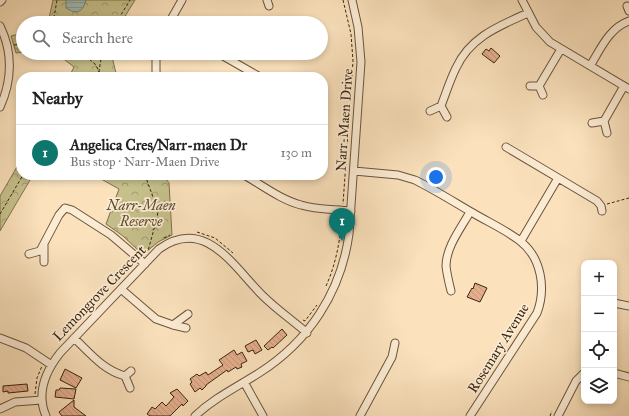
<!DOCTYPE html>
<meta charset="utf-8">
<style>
body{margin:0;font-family:"IM FELL Great Primer",serif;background:#f6f6f6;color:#222}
.controls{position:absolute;right:12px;bottom:12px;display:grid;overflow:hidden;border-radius:8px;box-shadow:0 2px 6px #0003}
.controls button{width:36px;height:36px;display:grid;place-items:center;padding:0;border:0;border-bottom:1px solid #e0e0e0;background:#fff;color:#222;font:20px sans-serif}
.you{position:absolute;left:436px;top:177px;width:14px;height:14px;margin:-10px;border:3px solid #fff;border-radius:50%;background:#1a73e8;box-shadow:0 0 0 6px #1a73e833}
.badge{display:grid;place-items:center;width:26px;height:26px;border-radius:50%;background:#0f766e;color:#fff;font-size:13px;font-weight:700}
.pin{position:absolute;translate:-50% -33px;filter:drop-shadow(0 1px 2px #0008)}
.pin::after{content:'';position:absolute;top:21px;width:14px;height:12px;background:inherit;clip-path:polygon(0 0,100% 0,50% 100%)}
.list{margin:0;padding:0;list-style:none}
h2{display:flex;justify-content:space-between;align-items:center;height:52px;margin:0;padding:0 16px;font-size:17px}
h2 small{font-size:13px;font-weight:400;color:#767676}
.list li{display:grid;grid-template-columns:26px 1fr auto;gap:12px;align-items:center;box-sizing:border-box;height:56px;padding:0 16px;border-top:1px solid #e0e0e0}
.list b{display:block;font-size:15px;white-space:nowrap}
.list p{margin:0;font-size:13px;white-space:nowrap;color:#767676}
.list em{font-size:13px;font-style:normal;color:#767676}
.icon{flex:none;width:22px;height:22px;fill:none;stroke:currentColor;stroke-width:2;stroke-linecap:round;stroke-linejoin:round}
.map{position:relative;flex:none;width:629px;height:416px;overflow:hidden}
.search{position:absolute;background:#fff;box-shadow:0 2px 6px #0003;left:16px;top:16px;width:312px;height:44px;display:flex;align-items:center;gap:10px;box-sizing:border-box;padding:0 14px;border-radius:22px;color:#767676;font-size:15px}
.panel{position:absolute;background:#fff;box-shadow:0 2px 6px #0003;left:16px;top:72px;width:312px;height:108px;border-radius:16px}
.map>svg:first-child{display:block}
.forest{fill:url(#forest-crowns);stroke:#80724e}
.water{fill:url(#water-rules);stroke:#777f75}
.building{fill:url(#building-back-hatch);stroke:#392410}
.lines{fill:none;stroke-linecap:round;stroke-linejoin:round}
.street-casing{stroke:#6a543b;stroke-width:9}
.path{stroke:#392410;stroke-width:1;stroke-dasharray:3 2;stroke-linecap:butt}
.street{stroke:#fcecd4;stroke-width:7}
.labels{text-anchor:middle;stroke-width:3.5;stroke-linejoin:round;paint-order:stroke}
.street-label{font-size:14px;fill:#392410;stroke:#fcecd4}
.park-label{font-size:14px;font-style:italic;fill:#5c4b2f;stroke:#fcecd4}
</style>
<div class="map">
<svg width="629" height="416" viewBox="0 0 629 416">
<defs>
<pattern id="forest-crowns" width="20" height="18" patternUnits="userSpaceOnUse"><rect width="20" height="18" fill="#c6c18c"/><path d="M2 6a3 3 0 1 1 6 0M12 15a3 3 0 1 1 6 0" fill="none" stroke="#a29d71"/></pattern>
<pattern id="water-rules" width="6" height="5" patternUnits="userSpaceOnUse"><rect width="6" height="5" fill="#a0bcb8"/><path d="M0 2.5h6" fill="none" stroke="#8ba19d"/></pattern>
<pattern id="building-back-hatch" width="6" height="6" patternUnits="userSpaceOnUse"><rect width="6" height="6" fill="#e5af8e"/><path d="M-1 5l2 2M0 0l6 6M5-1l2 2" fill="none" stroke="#c59679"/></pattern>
</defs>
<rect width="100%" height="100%" fill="#fbe2bd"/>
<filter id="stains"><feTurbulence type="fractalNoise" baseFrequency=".005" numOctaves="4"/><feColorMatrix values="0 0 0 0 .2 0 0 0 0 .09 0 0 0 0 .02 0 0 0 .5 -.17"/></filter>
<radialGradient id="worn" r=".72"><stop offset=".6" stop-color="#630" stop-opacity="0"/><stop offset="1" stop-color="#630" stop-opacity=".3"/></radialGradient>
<path class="forest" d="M53 0H135L121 23H48Z
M23 33V52L16 53 11 36Z
M56 53H111L117 77H69L74 67Z
M21 160V175H33L0 231V196Z
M94 175H163L169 183 172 235 158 242 146 252 139 251 123 236 106 224 119 189Z"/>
<path class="water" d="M66 0H86C83 12 77 15 66 8Z"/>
<path class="building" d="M491 48 500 56 494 63 482 54 486 49 489 51Z
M475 283 487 288 480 302 467 297 472 288 473 289Z
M282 329 287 335 273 348 272 347 268 350 264 346Z
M256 340 262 350 255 354 253 350 248 352 245 346Z
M234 350 237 355 242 352 247 361 241 364 242 367 237 369 236 367 228 372 227 370 206 385V386L202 390 200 388 195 392 190 384 192 382 190 379 197 374 199 376 206 372 208 375 223 365 219 360Z
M65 369 82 378 76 388 60 380Z
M27 384 28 391 8 393V391L3 392V386Z
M60 388 76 389 74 399 55 397 56 390H59Z
M177 389 188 401 183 406 182 404 170 416H150L147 414 152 407 155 409 162 402 166 406 174 397 170 393Z
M74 400V407L86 416H62L59 412Z"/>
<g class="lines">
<g class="street-casing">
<path id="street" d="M267 0 269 6
M522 0 536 27 550 42 629 89
M0 2 2 0
M627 6 629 11
M169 23 182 0
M0 26C13 52 12 81 0 107
M156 53V71L157 77
M218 53 260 77
M590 66C600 50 609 28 629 21
M530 86H539L543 95
M539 86 561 49
M441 106C446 93 450 80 456 68 470 37 499 26 528 13
M430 111 441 106 447 117
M604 121 624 86
M592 123 604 121 607 133
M506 147 597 201 601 206 602 211
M354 171 398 175 415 180C435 190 454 202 473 213 488 222 506 230 520 241 542 258 546 289 537 313L470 416
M244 175C262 185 281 200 301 205 317 210 335 209 351 211
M521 241 558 178
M44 245V262
M29 254 40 251 59 215 65 208 72 210 111 235 145 264
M121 289 156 319 173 325 186 328
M451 291C449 283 447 275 446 266 446 247 461 228 470 212
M614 303 629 306
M173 325 188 314
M0 338 26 348 50 364
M74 338C90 353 103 370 125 376
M614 373 629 377
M244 382 263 416
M130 388 125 376 131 371
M0 409 15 402 42 400
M46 416C36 393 45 372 60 353L159 249C205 216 233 266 262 295 276 309 292 320 307 333
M195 416C214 398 237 387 259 373 308 342 341 293 349 234L361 62 358 27 352 0
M360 416 392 357 395 343
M558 416 576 381 584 373"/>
</g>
<path class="path" d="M343 0 351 34 353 61 343 204
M53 23 57 0
M116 23 130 0
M14 45 23 44
M82 53 95 64 102 77
M98 77 102 53
M145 175 158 211 157 218 148 251
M607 204 629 198
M0 214 23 175
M197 232 215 238 233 253
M164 238 170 235
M326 286C336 264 340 241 342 217
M303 320 305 321 317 305
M35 394 37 378 42 366
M550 416 552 411"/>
<use href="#street" class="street"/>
</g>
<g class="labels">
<g class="street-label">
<text transform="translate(344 120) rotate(-86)" y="5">Narr-Maen Drive</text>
<text transform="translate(99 293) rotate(-46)" y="5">Lemongrove Crescent</text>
<text transform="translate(498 348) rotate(-58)" y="5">Rosemary Avenue</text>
</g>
<g class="park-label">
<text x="141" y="210">Narr-Maen<tspan x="141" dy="16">Reserve</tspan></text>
</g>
</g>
<rect width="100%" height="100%" filter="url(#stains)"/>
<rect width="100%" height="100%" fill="url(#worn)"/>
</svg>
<div class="controls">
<button>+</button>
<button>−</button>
<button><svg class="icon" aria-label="locate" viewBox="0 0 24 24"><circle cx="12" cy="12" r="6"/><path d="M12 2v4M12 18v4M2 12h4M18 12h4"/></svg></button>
<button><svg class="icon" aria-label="layers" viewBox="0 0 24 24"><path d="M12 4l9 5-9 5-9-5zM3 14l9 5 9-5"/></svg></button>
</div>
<div class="you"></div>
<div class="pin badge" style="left:342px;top:241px">1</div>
<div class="search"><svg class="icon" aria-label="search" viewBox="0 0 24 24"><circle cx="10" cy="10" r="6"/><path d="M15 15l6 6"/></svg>Search here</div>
<section class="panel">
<h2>Nearby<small></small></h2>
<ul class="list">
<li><span class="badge">1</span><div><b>Angelica Cres/Narr-maen Dr</b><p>Bus stop · Narr-Maen Drive</p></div><em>130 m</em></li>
</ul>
</section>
</div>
